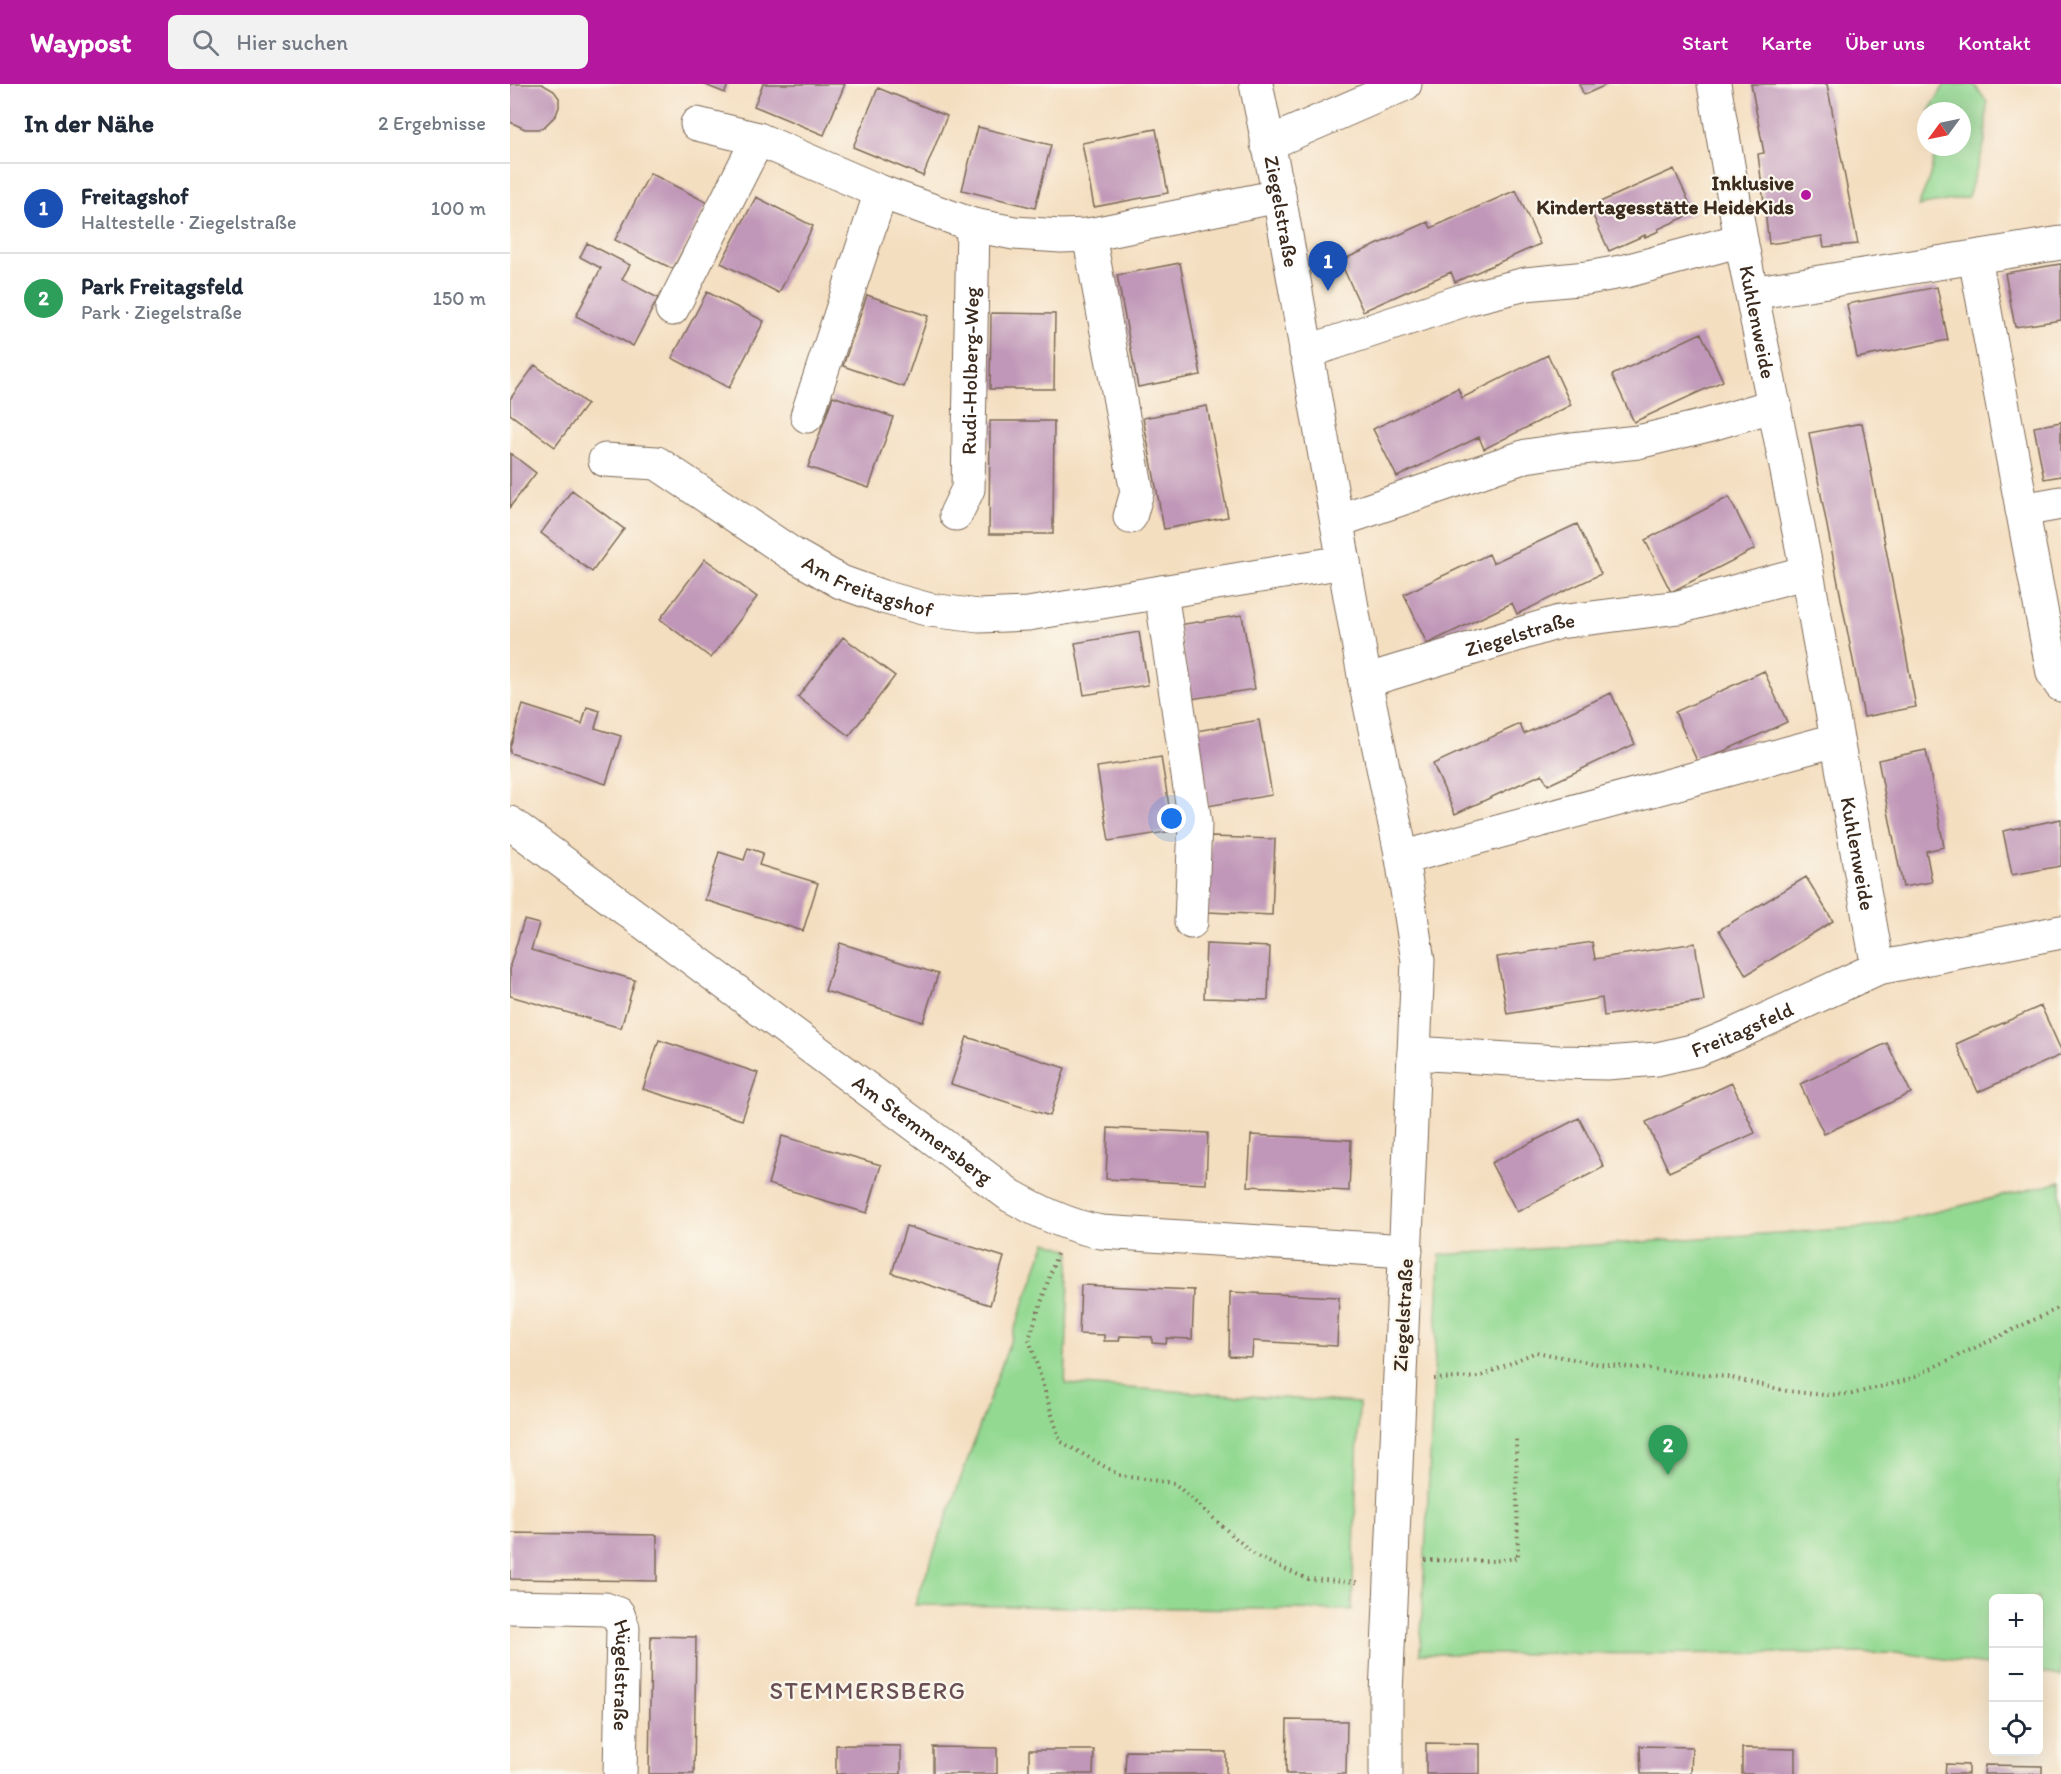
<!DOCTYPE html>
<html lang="de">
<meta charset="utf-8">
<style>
body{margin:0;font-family:Itim,sans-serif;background:#f2f2f3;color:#1f2937}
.controls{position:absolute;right:18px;bottom:18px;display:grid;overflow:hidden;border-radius:9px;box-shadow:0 6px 24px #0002}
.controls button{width:54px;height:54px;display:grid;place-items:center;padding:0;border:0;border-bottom:2px solid #e0e1e3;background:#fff;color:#1f2937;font:30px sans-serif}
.compass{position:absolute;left:1407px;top:18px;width:54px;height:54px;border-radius:50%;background:#fff;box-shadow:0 6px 24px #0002;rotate:237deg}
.you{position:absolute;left:662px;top:735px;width:21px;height:21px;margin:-15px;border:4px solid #fff;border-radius:50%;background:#1a73e8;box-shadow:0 0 0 9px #1a73e833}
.badge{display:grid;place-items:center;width:39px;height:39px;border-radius:50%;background:#b5179e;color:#fff;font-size:20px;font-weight:700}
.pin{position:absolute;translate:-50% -50px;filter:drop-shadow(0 2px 3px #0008)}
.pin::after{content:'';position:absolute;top:32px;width:21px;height:18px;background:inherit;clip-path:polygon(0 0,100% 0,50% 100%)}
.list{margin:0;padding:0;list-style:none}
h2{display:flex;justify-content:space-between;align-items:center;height:78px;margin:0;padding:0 24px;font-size:26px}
h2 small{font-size:20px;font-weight:400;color:#747a83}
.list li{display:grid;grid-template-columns:39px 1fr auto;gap:18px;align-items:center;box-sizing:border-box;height:90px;padding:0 24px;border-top:2px solid #e0e1e3}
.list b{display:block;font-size:22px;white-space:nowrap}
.list p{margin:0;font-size:20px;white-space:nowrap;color:#747a83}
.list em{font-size:20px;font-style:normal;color:#747a83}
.icon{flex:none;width:33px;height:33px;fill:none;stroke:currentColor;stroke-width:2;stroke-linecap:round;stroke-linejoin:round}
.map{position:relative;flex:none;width:1551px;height:1690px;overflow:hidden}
header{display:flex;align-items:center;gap:36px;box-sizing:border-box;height:84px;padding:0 30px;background:#b5179e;color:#fff}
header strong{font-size:28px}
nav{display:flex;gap:33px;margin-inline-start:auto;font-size:21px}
.search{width:420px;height:54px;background:#f2f2f3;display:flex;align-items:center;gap:15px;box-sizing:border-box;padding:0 21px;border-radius:9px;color:#747a83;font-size:22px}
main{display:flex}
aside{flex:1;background:#fff}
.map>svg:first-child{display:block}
.green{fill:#93d992;stroke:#678258;stroke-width:1.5}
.building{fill:#c097b8}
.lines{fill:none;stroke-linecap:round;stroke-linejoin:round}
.minor-casing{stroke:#7c6957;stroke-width:35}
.path{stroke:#7c6957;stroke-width:4;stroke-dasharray:1.5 4.5;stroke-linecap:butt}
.minor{stroke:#fff;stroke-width:33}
.poi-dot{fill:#b5179e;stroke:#fbf7ec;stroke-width:2}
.labels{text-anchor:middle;stroke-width:4.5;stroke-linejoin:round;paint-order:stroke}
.poi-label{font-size:21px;font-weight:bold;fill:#3b2a1e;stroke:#fbf7ec;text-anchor:end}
.street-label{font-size:21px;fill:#3b2a1e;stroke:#fbf7ec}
.quarter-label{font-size:24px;letter-spacing:1.5px;fill:#6a5054;stroke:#fbf7ec}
</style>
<header>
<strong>Waypost</strong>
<div class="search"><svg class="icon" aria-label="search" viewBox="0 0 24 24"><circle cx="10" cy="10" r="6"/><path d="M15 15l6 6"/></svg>Hier suchen</div>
<nav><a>Start</a><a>Karte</a><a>Über uns</a><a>Kontakt</a></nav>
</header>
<main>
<aside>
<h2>In der Nähe<small>2 Ergebnisse</small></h2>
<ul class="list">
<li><span class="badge" style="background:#1a4fb4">1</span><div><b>Freitagshof</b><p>Haltestelle · Ziegelstraße</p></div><em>100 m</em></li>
<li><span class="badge" style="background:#2e9e5b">2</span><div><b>Park Freitagsfeld</b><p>Park · Ziegelstraße</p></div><em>150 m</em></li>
</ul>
</aside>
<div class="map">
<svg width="1551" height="1690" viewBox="0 0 1551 1690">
<rect width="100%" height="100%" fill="#fbf7ec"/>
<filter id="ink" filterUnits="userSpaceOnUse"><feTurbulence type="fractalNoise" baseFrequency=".0167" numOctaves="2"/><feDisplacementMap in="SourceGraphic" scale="12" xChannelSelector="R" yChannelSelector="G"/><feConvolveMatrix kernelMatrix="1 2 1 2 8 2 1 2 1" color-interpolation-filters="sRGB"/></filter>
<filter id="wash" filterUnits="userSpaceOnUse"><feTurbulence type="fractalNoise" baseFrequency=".008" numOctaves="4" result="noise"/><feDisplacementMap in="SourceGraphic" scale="24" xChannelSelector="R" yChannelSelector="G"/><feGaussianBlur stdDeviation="1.35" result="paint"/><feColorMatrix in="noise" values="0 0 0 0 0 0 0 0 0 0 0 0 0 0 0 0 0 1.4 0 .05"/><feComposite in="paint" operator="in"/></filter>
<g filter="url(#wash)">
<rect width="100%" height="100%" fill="#f4dec0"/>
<path class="green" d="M1435 0H1464L1477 18 1475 58 1458 113 1408 122 1419 95 1426 66 1425 63H1452V27H1419Z
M1551 1098V1592L1529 1588 1528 1514H1484L1483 1582 1392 1569 910 1570 930 1171 1362 1143Z
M536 1158 560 1166 555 1300 849 1319 842 1526 405 1521Z"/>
<g id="blocks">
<path class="building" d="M0 0H32L44 7 49 14V23L46 31 34 43 28 45H15L0 38Z
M193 0H218L215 9Z
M253 0H335L314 51 244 22Z
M1069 0H1098L1074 11Z
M1241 0H1317L1348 160 1314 163 1312 152 1259 160 1248 70 1254 69Z
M368 4 437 32 413 92 343 63Z
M468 43 541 61 525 124 452 106Z
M646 45 658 109 584 123 572 59Z
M1164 85 1184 129 1148 145 1149 147 1135 153V151L1099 167 1079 123Z
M140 89 198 119 163 185 105 156Z
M1006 106 1030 160 945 198 941 188 853 227 830 177 918 138 921 144Z
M246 113 303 142 269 209 211 179Z
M77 159 120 181 112 195 148 214 123 262 66 232 91 184 70 173Z
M670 179 691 291 628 303 607 191Z
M1551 180V236L1505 243 1495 189Z
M1427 203 1438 256 1347 274 1337 220Z
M197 208 254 237 219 304 162 274Z
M357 211 418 232 394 303 333 282Z
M481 229 545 230 544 305H480Z
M1191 249 1213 297 1124 338 1102 291Z
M1038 271 1061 321 974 365 969 353 887 393 863 345 948 304 952 314Z
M25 281 77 320 45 363 0 330V315Z
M323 312 383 333 359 404 298 383Z
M697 322 718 433 654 445 633 334Z
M480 337H544L543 450H479Z
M1551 338V392L1534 395 1524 343Z
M1352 339 1406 623 1354 633 1299 349Z
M0 369 26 389 0 423Z
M62 406 114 445 82 488 31 449Z
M1219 413 1245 465 1161 508 1135 456Z
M1067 440 1091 490 1007 530 1002 519 917 560 894 510 979 470 983 479Z
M195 475 247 513 201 574 150 535Z
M732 531 745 605 681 615 668 541Z
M629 548 638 601 574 611 565 559Z
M333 553 385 592 339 652 288 613Z
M1254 587 1277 638 1188 679 1165 628Z
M1101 609 1125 660 1038 701 1032 690 945 730 923 680 1010 640 1014 650Z
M13 621 72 640 77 623 90 627 85 644 111 652 96 700 0 669V663Z
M749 636 762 711 698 722 686 647Z
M1416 666 1434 763 1416 767 1422 798 1393 803 1368 676Z
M651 673 663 747 599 757 587 683Z
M1551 735V782L1502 791 1493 747Z
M700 753 765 755 762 831 698 828Z
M238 764 253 769 249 781 308 799 293 847 195 816 209 768 234 776Z
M1296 793 1323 837 1236 891 1209 846Z
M14 836 29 840 21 866 125 896 111 944 0 912V881Z
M1082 858 1085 875 1185 859 1194 917 1094 932 1092 914 997 930 987 873Z
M330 859 428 890 413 938 315 907Z
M696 860 760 863 758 916 694 914Z
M1531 922 1551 966V971L1468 1008 1446 960Z
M457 953 555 984 540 1032 441 1000Z
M149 956 248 989 232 1036 133 1005Z
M1377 959 1401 1009 1314 1050 1290 1000Z
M1222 999 1245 1049 1159 1088 1136 1038Z
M1069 1034 1094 1083 1007 1128 981 1079Z
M598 1044 698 1049 696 1100 596 1095Z
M741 1051 841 1056 839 1107 738 1102Z
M272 1052 371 1081 357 1129 258 1100Z
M396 1142 494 1173 480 1221 382 1189Z
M571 1201 684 1206 682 1255 657 1254 656 1260 642 1259V1253L610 1252 609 1257H594V1251L569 1250Z
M720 1208 829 1213 827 1262 743 1257 742 1273 719 1272Z
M0 1449 147 1451V1497L0 1495Z
M141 1552 186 1553 184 1690H139Z
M777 1636 837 1637 836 1690H776Z
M916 1659 970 1660V1690H916Z
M326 1661 391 1662V1690H326Z
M1130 1662 1182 1663 1181 1690H1131Z
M423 1663 487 1664V1690H423Z
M1232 1664 1285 1665V1690H1232Z
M519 1666H584L583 1690H519Z
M616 1667 716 1668V1690H615Z
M1436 1680 1458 1681V1690H1435Z
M1475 1681 1532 1682V1690H1474Z"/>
</g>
</g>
<g filter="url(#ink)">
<use href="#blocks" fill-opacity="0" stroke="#7c6957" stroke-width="1.5"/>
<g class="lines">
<g class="minor-casing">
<g id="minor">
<path id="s1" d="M746 0 769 112 855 597 892 774 908 877 882 1474 876 1610V1690"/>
<path id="s2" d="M1204 0 1231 156 1297 488 1368 884"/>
<path d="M187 40 248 55 371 108 463 141 504 149 551 152 579 151 769 112"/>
<path d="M757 60 895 0"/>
<path d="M579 151 627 408 620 433"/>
<path d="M1465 174 1543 589 1551 601"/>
<path d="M1242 209 1551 159"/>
<path d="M162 225 248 55"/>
<path d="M796 268 960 214 1016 200 1077 194 1116 187 1231 156"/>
<path d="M297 332 371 108"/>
<path id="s3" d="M95 376 147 379 282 470 331 498 373 513 420 526 469 532 518 530 834 478"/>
<path d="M1512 426 1551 419"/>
<path id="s4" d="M446 430 458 405 463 141"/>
<path d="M827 437 1016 372 1062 365 1128 358 1198 341 1265 321"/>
<path d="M651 508 685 739 681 838"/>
<path id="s5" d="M855 597 1049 538 1169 523 1297 488"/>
<path id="s6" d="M0 739 501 1112C530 1128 558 1142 591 1148L896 1167"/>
<path d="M892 774 1326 656"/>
<path id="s7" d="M904 969 1048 978 1097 979 1147 975 1186 966 1223 951 1368 884 1551 848"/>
<path id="s8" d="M0 1523 95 1525 108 1530 113 1544 110 1690"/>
</g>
</g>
<path class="path" d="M547 1170 519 1255 550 1357 611 1392 664 1399 747 1473 798 1495 847 1498
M924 1295 969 1293 1026 1268 1088 1280 1218 1293 1277 1307 1314 1311 1342 1310 1397 1296 1551 1223
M915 1476 983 1477 1008 1474 1006 1353"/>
<use href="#minor" class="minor"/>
</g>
</g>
<circle class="poi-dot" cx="1296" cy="111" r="6"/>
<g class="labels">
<g class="poi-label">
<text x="1284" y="106">Inklusive<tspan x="1284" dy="24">Kindertagesstätte HeideKids</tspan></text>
</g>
<g class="street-label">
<text dy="7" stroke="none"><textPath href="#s1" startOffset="130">Ziegelstraße</textPath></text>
<text dy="7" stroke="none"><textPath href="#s2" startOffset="242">Kuhlenweide</textPath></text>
<text dy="7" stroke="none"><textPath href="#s4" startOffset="146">Rudi-Holberg-Weg</textPath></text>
<text dy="7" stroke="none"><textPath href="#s3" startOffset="298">Am Freitagshof</textPath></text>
<text dy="7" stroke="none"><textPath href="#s5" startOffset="162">Ziegelstraße</textPath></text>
<text dy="7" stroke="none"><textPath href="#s2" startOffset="783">Kuhlenweide</textPath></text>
<text dy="7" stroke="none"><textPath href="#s7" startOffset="334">Freitagsfeld</textPath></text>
<text dy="7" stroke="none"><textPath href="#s6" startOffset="514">Am Stemmersberg</textPath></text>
<text transform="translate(893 1231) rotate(-87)" y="7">Ziegelstraße</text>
<text dy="7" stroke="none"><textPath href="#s8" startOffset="171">Hügelstraße</textPath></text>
</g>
<g class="quarter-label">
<text x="358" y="1615">STEMMERSBERG</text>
</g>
</g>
</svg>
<div class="controls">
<button>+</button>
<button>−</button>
<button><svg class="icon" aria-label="locate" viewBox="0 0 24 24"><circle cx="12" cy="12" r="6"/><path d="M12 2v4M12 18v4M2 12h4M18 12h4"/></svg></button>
</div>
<svg class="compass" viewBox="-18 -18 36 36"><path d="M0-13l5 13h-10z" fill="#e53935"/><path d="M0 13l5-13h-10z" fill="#747a83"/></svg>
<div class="you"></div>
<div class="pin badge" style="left:818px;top:207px;background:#1a4fb4">1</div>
<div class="pin badge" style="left:1158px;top:1391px;background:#2e9e5b">2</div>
</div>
</main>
